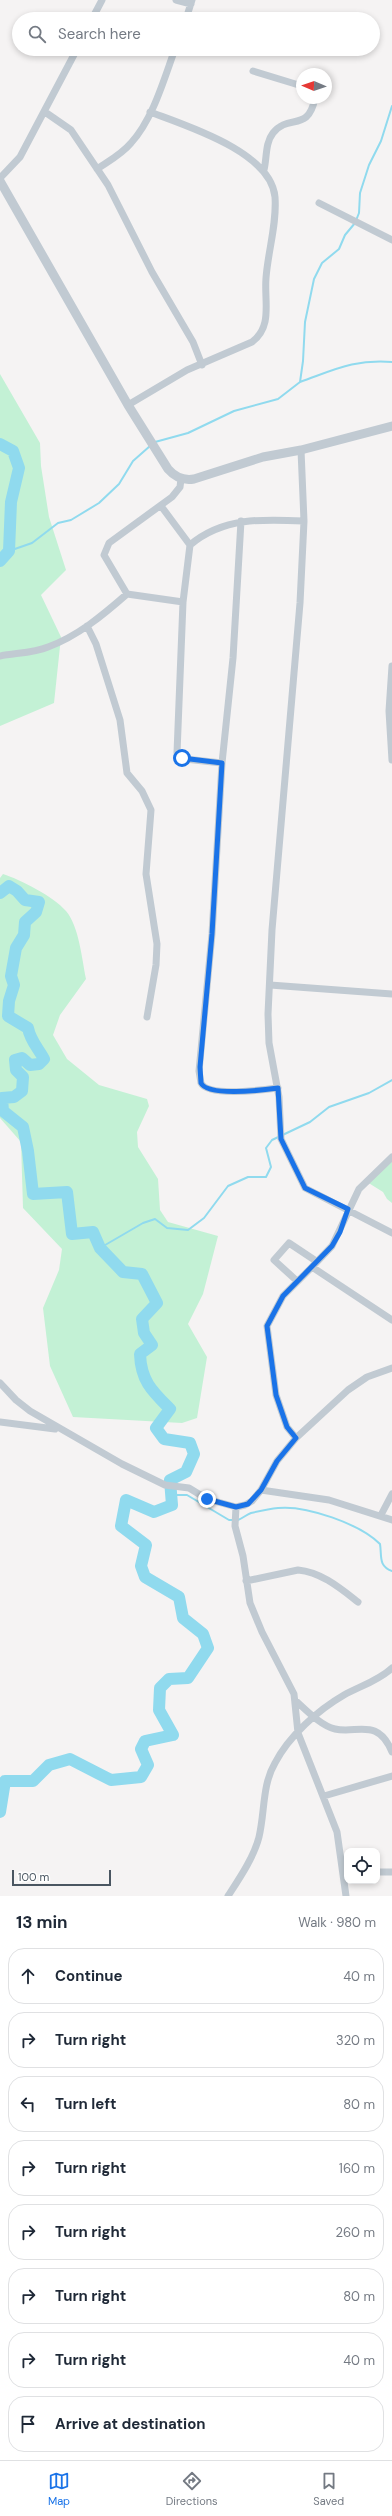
<!DOCTYPE html>
<meta charset="utf-8">
<style>
body{margin:0;font-family:"DM Sans",sans-serif;background:#f2f2f3;color:#1f2937}
.controls{position:absolute;right:12px;bottom:12px;display:grid;overflow:hidden;border-radius:8px;box-shadow:0 2px 6px #0003}
.controls button{width:36px;height:36px;display:grid;place-items:center;padding:0;border:0;border-bottom:1px solid #e0e1e3;background:#fff;color:#1f2937;font:20px sans-serif}
.compass{position:absolute;left:296px;top:68px;width:36px;height:36px;border-radius:50%;background:#fff;box-shadow:0 2px 6px #0003;rotate:272deg}
.scale{position:absolute;left:12px;bottom:10px;width:99px;box-sizing:border-box;padding-left:4px;border:2px solid #4a5661;border-top:0;font-size:11px;line-height:14px;white-space:nowrap;color:#4a5661;-webkit-text-stroke:3px #fff;paint-order:stroke}
.stop{position:absolute;width:12px;height:12px;margin:-9px;border:3px solid #1a73e8;border-radius:50%;background:#fff}
.stop.end{background:#1a73e8;border-color:#fff;box-shadow:0 1px 4px #0008}
.list{margin:0;padding:0;list-style:none}
h2{display:flex;justify-content:space-between;align-items:center;height:52px;margin:0;padding:0 16px;font-size:17px}
h2 small{font-size:13px;font-weight:400;color:#747a83}
.list li{display:grid;grid-template-columns:26px 1fr auto;gap:12px;align-items:center;box-sizing:border-box;height:56px;margin:0 8px 8px;padding:0 8px;border:1px solid #e0e1e3;border-radius:16px}
.list b{display:block;font-size:15px;white-space:nowrap}
.list em{font-size:13px;font-style:normal;color:#747a83}
.icon{flex:none;width:22px;height:22px;fill:none;stroke:currentColor;stroke-width:2;stroke-linecap:round;stroke-linejoin:round}
.map{position:relative;flex:none;width:392px;height:1896px;overflow:hidden}
.search{position:absolute;background:#fff;box-shadow:0 2px 6px #0003;left:12px;right:12px;top:12px;height:44px;display:flex;align-items:center;gap:10px;box-sizing:border-box;padding:0 14px;border-radius:22px;color:#747a83;font-size:15px}
.sheet{height:564px;background:#fff}
nav{display:flex;justify-content:space-around;align-items:center;box-sizing:border-box;height:56px;border-top:1px solid #e0e1e3;background:#fff;font-size:11px;color:#747a83}
nav a{display:grid;justify-items:center;gap:2px}
nav .on{color:#1a73e8}
.map>svg:first-child{display:block}
.green{fill:#c3f1d5}
.lines{fill:none;stroke-linecap:round;stroke-linejoin:round}
.stream{stroke:#90daee;stroke-width:2}
.river{stroke:#90daee;stroke-width:12}
.minor{stroke:#c1cad2;stroke-width:7}
.tertiary{stroke:#c1cad2;stroke-width:9}
.route{stroke:#1a73e8;stroke-width:5}
</style>
<div class="map">
<svg width="392" height="1896" viewBox="0 0 392 1896">
<rect width="100%" height="100%" fill="#f5f3f3"/>
<path class="green" d="M0 374 40 443 41 466 49 517 66 570 41 595 61 637 54 703 0 726Z
M3 874C21 880 53 896 66 911 79 926 82 959 86 979L60 1015 53 1035 67 1059 99 1085 147 1099 149 1106 137 1132 138 1147 158 1179 160 1210 168 1222 218 1236 203 1294 188 1324 207 1357 197 1418 182 1423 73 1417 50 1366 43 1308 59 1270 62 1249 23 1208 21 1142 0 1118V878Z
M392 1159V1203L387 1199 383 1192 367 1182Z"/>
<g class="lines">
<path class="stream" d="M300 382C334 370 354 359 392 362
M155 442 188 433 234 411 278 399 300 382 303 361 305 322 314 279 322 263 339 249 345 235 355 223 359 213 360 193 369 165 381 141 392 106
M9 551 32 543 58 523 71 520 99 503 119 484 133 461 150 446
M100 1248 143 1223 155 1219 167 1228 188 1230 204 1218 228 1186 248 1177H266L271 1167 266 1148 272 1140 310 1122 329 1107 369 1093 392 1080
M171 1495H187L229 1520H233
M238 1520C243 1518 246 1515 251 1513 260 1511 269 1509 278 1508 306 1505 360 1524 380 1544 382 1556 378 1566 392 1571"/>
<path class="river" d="M0 444 13 451 19 468 11 502 9 551 0 561
M0 893 9 886 17 891 25 900 39 902 36 912 25 922 24 935 16 948 11 976 14 985 9 1001 8 1016 28 1028C30 1040 38 1048 44 1059L39 1064 30 1065 22 1058 15 1060 16 1070 23 1077 22 1091 14 1097 2 1098 3 1111 23 1127 28 1151 33 1194 67 1192 72 1234 93 1232 100 1248 123 1272 142 1274 157 1303 142 1319 144 1333 152 1345 140 1354C141 1381 152 1391 170 1409L156 1428 164 1439 190 1443 194 1454 186 1472 170 1480 172 1505 154 1512 126 1500 121 1526 146 1545 141 1566 145 1577 179 1597 183 1618 203 1634 208 1648 188 1678 169 1679 160 1688 159 1710 173 1735 145 1741 141 1749 148 1765 141 1777 111 1780 70 1759 49 1765 33 1781H5L0 1812"/>
<path class="minor" d="M176 0 191 4
M92 19 102 0
M186 19 192 0
M253 71 302 86
M45 112 71 130 108 185 152 272 193 342 202 365
M97 169C109 161 122 154 131 143 153 119 164 79 175 49
M264 170C267 158 265 143 273 133 289 113 308 133 315 98
M0 178 20 157 77 49
M319 203 392 240
M128 405 187 370 252 342C273 326 264 302 266 278 268 251 277 224 275 197 271 152 187 126 150 112
M301 450 304 521 300 603 272 930 268 1014 269 1043 279 1097 281 1139 305 1188 392 1233
M181 479 180 487 172 497 109 543 104 555 127 594 183 602
M161 506 190 545
M241 521 233 658 222 763 212 934 199 1071 201 1083C208 1097 262 1090 278 1088
M87 626 96 644 120 720 127 773 142 791 151 810 146 874 157 944 156 965 147 1017
M0 656C15 653 34 653 48 647 78 636 103 615 127 594
M392 666 389 711 392 760
M222 763 185 759 177 753 183 602 190 545C223 517 263 519 304 521
M270 985 392 994
M392 1157 359 1189 332 1246 312 1267 392 1320
M297 1281 274 1260 289 1243 316 1261
M0 1383 16 1400 30 1411 122 1464 165 1485 189 1488 207 1499 236 1507 245 1505 252 1501 261 1490 277 1461 296 1438 348 1390 367 1377 392 1368
M0 1422 55 1429
M296 1438 287 1427 276 1395 267 1326 283 1296 312 1267
M261 1490 329 1500 392 1520
M236 1507 235 1526 243 1556 250 1603 262 1632 294 1694 298 1733 337 1832 346 1896
M381 1515 392 1494
M246 1581 298 1570C321 1572 340 1588 358 1602
M295 1700C305 1709 321 1726 335 1729 357 1734 378 1717 392 1752
M324 1796 392 1776
M377 1872H392
M228 1896C239 1879 254 1857 259 1837 265 1812 262 1785 275 1763 289 1736 318 1710 344 1695 360 1686 378 1681 392 1668"/>
<path class="tertiary" d="M0 181 128 405 168 469C175 477 183 481 194 479L263 457 301 450 392 426"/>
</g>
<g class="lines">
<path class="route" d="M182 758 222 763 212 934 200 1067 201 1083C208 1097 263 1090 278 1088L281 1139 305 1188 348 1209 340 1232 332 1246 283 1296 267 1326 276 1395 287 1427 296 1438 277 1461 261 1490 248 1504 236 1507 207 1499"/>
</g>
</svg>
<div class="controls">
<button><svg class="icon" aria-label="locate" viewBox="0 0 24 24"><circle cx="12" cy="12" r="6"/><path d="M12 2v4M12 18v4M2 12h4M18 12h4"/></svg></button>
</div>
<svg class="compass" viewBox="-18 -18 36 36"><path d="M0-13l5 13h-10z" fill="#e53935"/><path d="M0 13l5-13h-10z" fill="#747a83"/></svg>
<div class="scale">100 m</div>
<div class="stop" style="left:182px;top:758px"></div>
<div class="stop end" style="left:207px;top:1499px"></div>
<div class="search"><svg class="icon" aria-label="search" viewBox="0 0 24 24"><circle cx="10" cy="10" r="6"/><path d="M15 15l6 6"/></svg>Search here</div>
</div>
<section class="sheet">
<h2>13 min<small>Walk · 980 m</small></h2>
<ul class="list">
<li><svg class="icon" aria-label="ahead" viewBox="0 0 24 24"><path d="M12 20V5M6 11l6-6 6 6"/></svg><div><b>Continue</b></div><em>40 m</em></li>
<li><svg class="icon" aria-label="right" viewBox="0 0 24 24"><path d="M7 20v-9h11M14 6l5 5-5 5"/></svg><div><b>Turn right</b></div><em>320 m</em></li>
<li><svg class="icon" aria-label="left" viewBox="0 0 24 24"><path d="M17 20v-9H6M10 6l-5 5 5 5"/></svg><div><b>Turn left</b></div><em>80 m</em></li>
<li><svg class="icon" aria-label="right" viewBox="0 0 24 24"><path d="M7 20v-9h11M14 6l5 5-5 5"/></svg><div><b>Turn right</b></div><em>160 m</em></li>
<li><svg class="icon" aria-label="right" viewBox="0 0 24 24"><path d="M7 20v-9h11M14 6l5 5-5 5"/></svg><div><b>Turn right</b></div><em>260 m</em></li>
<li><svg class="icon" aria-label="right" viewBox="0 0 24 24"><path d="M7 20v-9h11M14 6l5 5-5 5"/></svg><div><b>Turn right</b></div><em>80 m</em></li>
<li><svg class="icon" aria-label="right" viewBox="0 0 24 24"><path d="M7 20v-9h11M14 6l5 5-5 5"/></svg><div><b>Turn right</b></div><em>40 m</em></li>
<li><svg class="icon" aria-label="arrive" viewBox="0 0 24 24"><path d="M6 21V4h12l-3 4 3 4H6"/></svg><div><b>Arrive at destination</b></div></li>
</ul>
</section>
<nav>
<a class="on"><svg class="icon" aria-label="map" viewBox="0 0 24 24"><path d="M3 6l6-2 6 2 6-2v14l-6 2-6-2-6 2zM9 4v14M15 6v14"/></svg>Map</a>
<a><svg class="icon" aria-label="directions" viewBox="0 0 24 24"><path d="M12 3l9 9-9 9-9-9zM9 14v-3h6M13 9l2 2-2 2"/></svg>Directions</a>
<a><svg class="icon" aria-label="saved" viewBox="0 0 24 24"><path d="M7 4h10v16l-5-4-5 4z"/></svg>Saved</a>
</nav>
